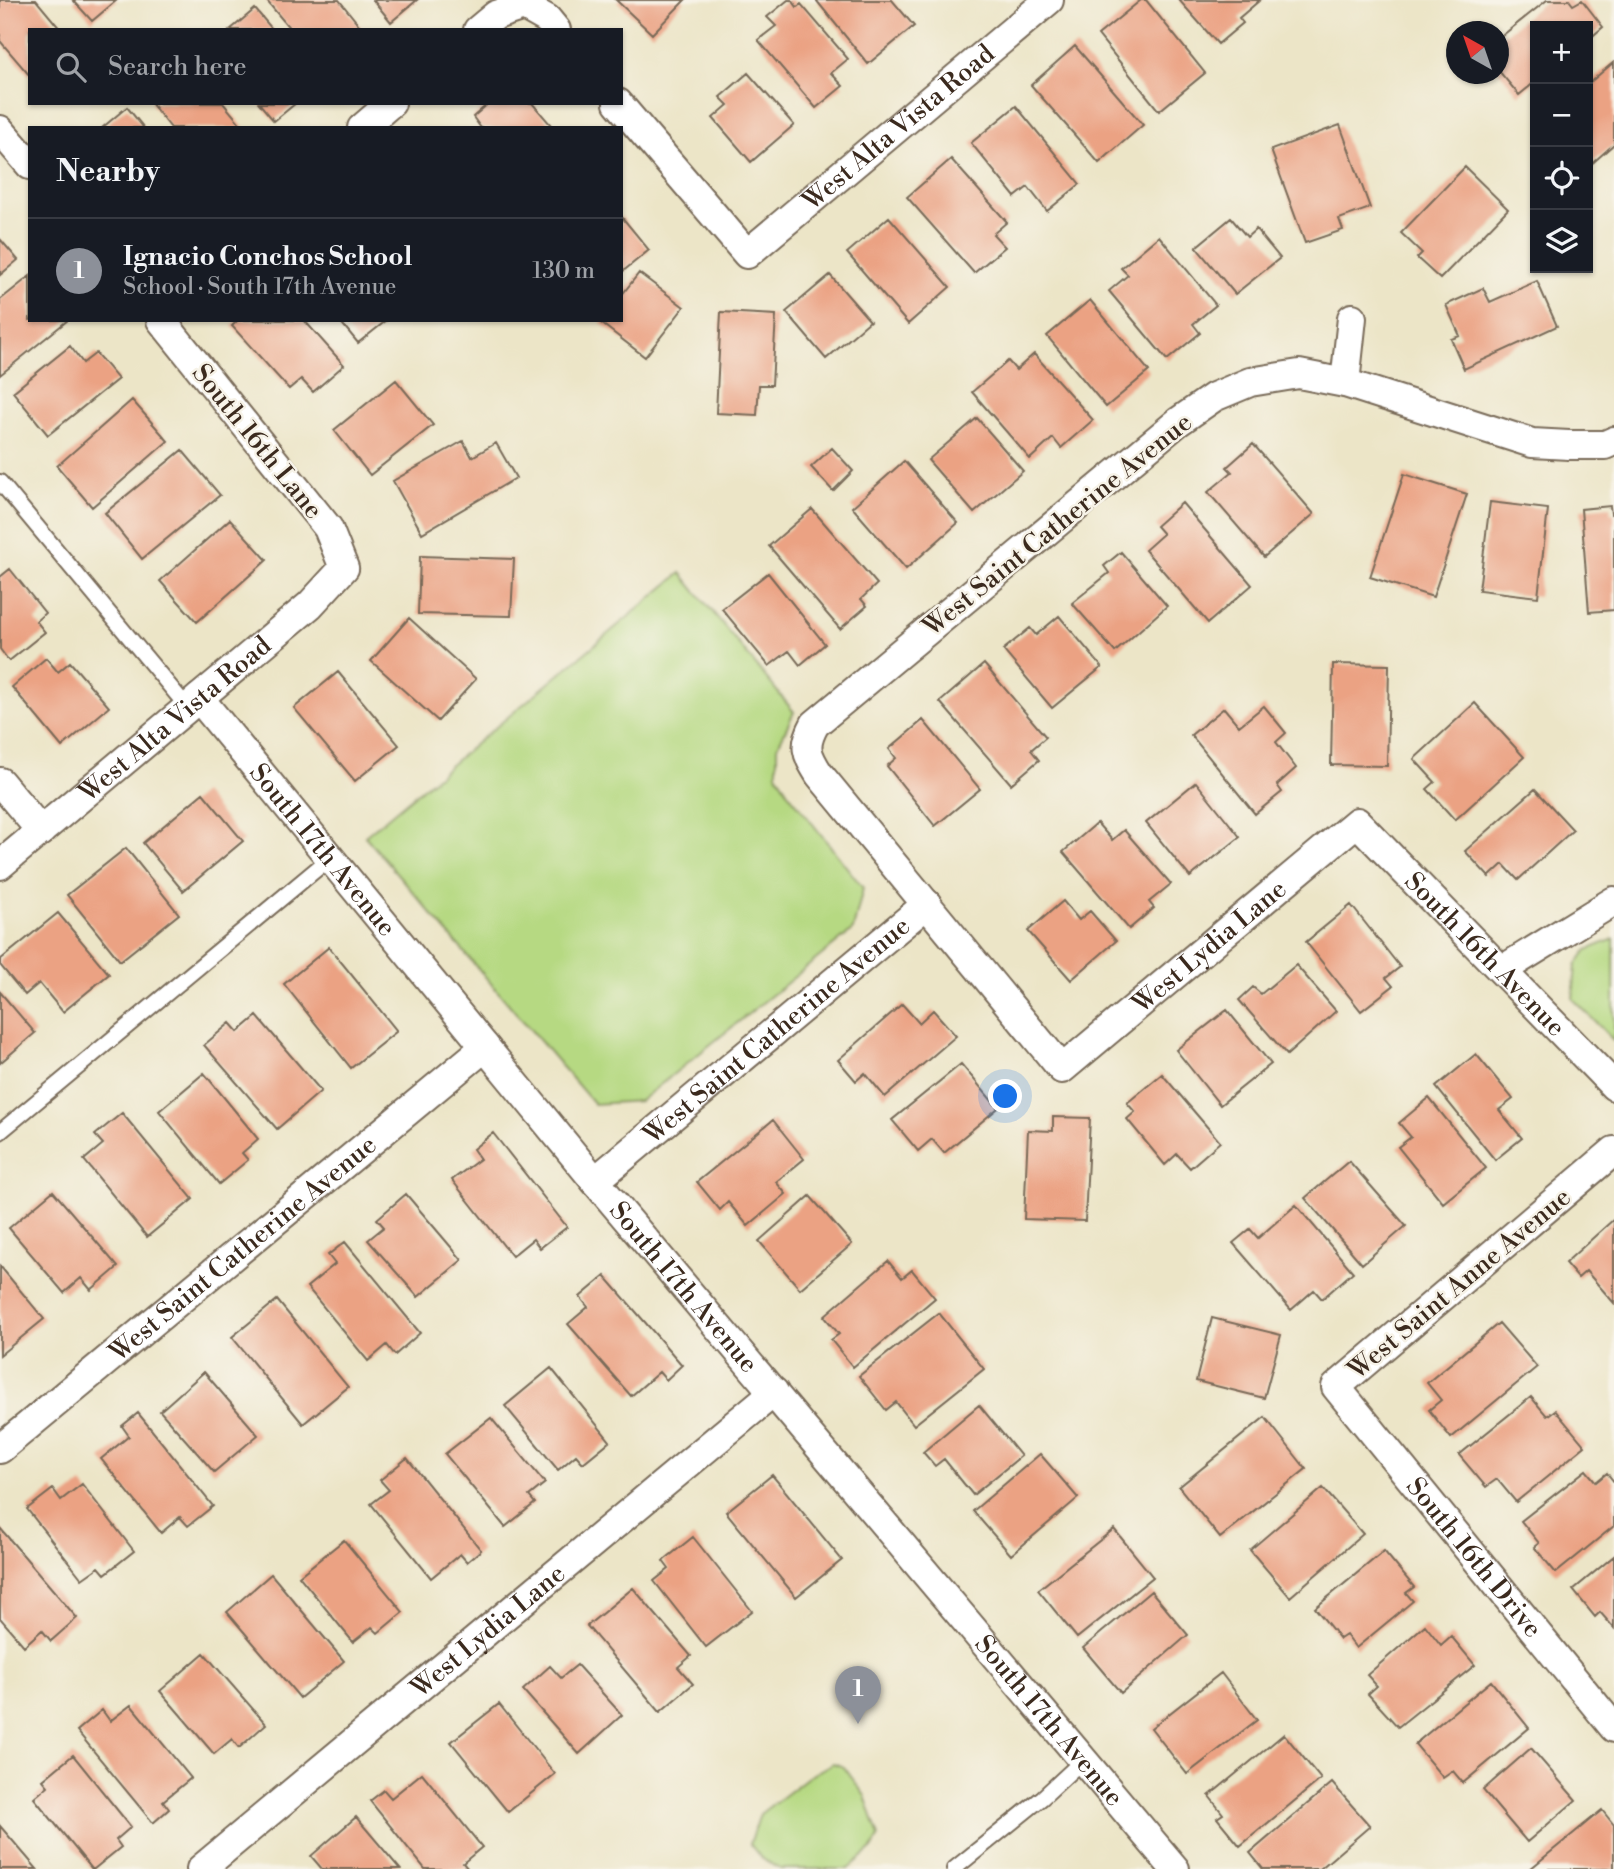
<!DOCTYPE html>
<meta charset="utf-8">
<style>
body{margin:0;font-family:"Libre Bodoni",serif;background:#20242c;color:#f1f3f6}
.controls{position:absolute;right:21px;top:21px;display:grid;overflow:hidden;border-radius:0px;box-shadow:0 2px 5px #0004}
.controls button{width:63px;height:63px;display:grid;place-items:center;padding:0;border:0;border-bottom:2px solid #363941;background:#171b24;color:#f1f3f6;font:35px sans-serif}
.compass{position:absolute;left:1446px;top:21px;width:63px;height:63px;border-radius:50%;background:#171b24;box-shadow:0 2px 5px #0004;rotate:320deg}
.you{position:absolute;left:1006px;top:1097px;width:24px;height:24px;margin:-18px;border:5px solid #fff;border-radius:50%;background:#1a73e8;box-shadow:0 0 0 10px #1a73e833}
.badge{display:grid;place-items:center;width:46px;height:46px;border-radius:50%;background:#8c9099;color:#fff;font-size:23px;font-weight:700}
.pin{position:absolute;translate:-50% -58px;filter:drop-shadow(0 2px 4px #0008)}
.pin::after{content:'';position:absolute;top:37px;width:24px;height:21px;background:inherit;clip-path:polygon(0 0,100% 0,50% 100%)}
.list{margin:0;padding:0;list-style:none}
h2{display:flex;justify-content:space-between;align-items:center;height:91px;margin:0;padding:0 28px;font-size:30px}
h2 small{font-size:23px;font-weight:400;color:#9ea1a6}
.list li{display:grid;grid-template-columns:46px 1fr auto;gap:21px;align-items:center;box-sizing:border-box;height:105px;padding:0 28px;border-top:2px solid #363941}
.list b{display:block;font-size:26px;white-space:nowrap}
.list p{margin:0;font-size:23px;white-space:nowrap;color:#9ea1a6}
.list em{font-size:23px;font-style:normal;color:#9ea1a6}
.icon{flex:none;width:38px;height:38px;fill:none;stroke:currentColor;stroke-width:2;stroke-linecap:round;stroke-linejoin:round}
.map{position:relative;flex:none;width:1614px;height:1869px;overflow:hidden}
.search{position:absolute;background:#171b24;box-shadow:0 2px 5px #0004;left:28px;top:28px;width:595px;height:77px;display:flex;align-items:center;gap:18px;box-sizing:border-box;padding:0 24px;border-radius:0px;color:#9ea1a6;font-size:26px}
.panel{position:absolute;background:#171b24;box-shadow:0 2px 5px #0004;left:28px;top:126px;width:595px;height:196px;border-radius:0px}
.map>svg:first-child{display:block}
.green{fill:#b6d982;stroke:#788250;stroke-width:2}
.building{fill:#eba283}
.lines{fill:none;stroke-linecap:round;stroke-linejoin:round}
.service-casing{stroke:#796b59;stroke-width:18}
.minor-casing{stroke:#796b59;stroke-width:32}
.service{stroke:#fff;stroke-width:14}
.minor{stroke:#fff;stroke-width:28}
.labels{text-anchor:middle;stroke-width:5;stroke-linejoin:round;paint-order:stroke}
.street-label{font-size:26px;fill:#3b2a1e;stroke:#f7f3e8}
</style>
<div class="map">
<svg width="1614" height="1869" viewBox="0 0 1614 1869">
<rect width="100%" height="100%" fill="#f7f3e8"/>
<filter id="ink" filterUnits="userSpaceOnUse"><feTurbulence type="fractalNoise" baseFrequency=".0143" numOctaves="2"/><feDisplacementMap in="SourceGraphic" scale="14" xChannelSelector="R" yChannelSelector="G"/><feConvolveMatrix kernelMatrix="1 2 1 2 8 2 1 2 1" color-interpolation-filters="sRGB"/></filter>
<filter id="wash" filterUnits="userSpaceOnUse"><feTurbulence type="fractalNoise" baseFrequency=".00686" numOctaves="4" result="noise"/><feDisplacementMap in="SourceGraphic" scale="28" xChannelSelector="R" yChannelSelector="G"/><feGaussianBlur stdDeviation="1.57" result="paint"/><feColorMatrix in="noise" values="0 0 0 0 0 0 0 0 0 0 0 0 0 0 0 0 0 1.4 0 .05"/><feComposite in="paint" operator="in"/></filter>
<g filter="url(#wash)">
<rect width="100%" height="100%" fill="#ece5c7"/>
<path class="green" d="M681 573 794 712 777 748V774L787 791 863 888 853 930 640 1101 594 1104 365 836Z
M1614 939V1041L1573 999 1576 965 1587 950Z
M833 1763 844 1767 865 1796 879 1837 872 1849 848 1869H780L761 1858 750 1844 760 1814 808 1777Z"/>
<g id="blocks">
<path class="building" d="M0 0H36L61 30H30V76L0 41Z
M73 0H117L92 21Z
M266 0H339L363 30H291Z
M373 0H417L391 22Z
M616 0H685L652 34Z
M788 0H792L797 7 801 4 848 59 831 73 843 86 816 108 758 40 776 26 767 17Z
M816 0H892L914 26 868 64Z
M1141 0H1146L1205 73 1159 111 1098 35Z
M1179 0H1260L1239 18 1243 23 1218 44Z
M1547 0H1569L1573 5 1582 0 1603 27 1588 40V26H1535V82L1519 95 1498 70V39Z
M255 9 273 30H230Z
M1075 46 1143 125 1099 163 1031 85Z
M1614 62V144L1588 167V84Z
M748 73 794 125 751 162 713 118 728 105 720 97Z
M151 103H223L244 128H171Z
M259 103H296L274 121Z
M489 103H532L551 125 547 128H481L473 117Z
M1016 106 1080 184 1047 211 1028 187 1015 197 971 143Z
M127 107 144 128H102Z
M1340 125 1370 208 1339 219 1343 230 1305 243 1271 150Z
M951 159 1007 222 993 234 1005 247 974 273 907 197Z
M1465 167 1508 209 1440 279 1417 258 1422 253 1401 233Z
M621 216 649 250 621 273Z
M889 217 950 287 908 324 847 253Z
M1231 218 1247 237 1256 229 1280 258 1235 294 1196 247Z
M1159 236 1216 305 1193 324 1200 333 1167 360 1109 291 1128 275 1121 268Z
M0 239 18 260 0 275Z
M639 273 684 307 645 357 601 323 603 320H621V296Z
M830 275 870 321 826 359 786 312Z
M30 276V320H68L0 375V300Z
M1537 281 1557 326 1464 369 1451 339 1460 336 1446 305 1483 288 1490 302Z
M1090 300 1149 371 1106 407 1047 336Z
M721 312 776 315 772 385H759L757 415 716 413Z
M238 320H304L344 365 313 392 301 379 289 389 232 326Z
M339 320H387L358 343Z
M70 346 83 363 96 353 118 379 48 435 13 392Z
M1034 354 1093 420 1061 448 1053 438 1030 459 972 392 1008 361 1016 370Z
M396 380 433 425 370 475 334 430Z
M132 400 168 441 92 507 57 466Z
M977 418 1023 471 974 513 928 460Z
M463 441 472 457 496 443 516 478 422 533 393 481Z
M1253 444 1314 514 1264 557 1208 492 1232 472 1227 467Z
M832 448 853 471 833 491 811 467Z
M182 450 220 495 142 559 105 513Z
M904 461 958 523 906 569 852 507Z
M1404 474 1467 494 1433 597 1370 577Z
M1490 502 1548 509 1538 597 1479 590Z
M1182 503 1252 585 1208 623 1145 550 1163 534 1156 526Z
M1610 506 1611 514 1614 513V610L1589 612 1581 509Z
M812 509 877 584 861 599 867 606 840 629 769 546Z
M230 519 267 560 197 622 160 581Z
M1121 552 1167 606 1115 652 1072 603 1109 573 1104 566Z
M420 556 514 559 511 616 418 614Z
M10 569 45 613 36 621 45 632 9 661 0 649V577Z
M768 573 825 644 800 665 789 651 769 666 722 609Z
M1059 616 1102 667 1052 708 1003 650 1030 628 1036 635Z
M409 618 476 679 438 721 371 661Z
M46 658 58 672 70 662 109 707 62 747 12 687Z
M984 664 1046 737 1031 750 1039 760 1011 784 940 702Z
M1333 664 1389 665 1387 766 1331 765Z
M338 672 399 745 355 781 294 708Z
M1475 703 1524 757 1455 820 1427 789 1435 782 1414 759Z
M1264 706 1286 733 1276 742 1296 768 1277 785 1282 792 1255 814 1191 735 1224 708 1239 726Z
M923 720 980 789 935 826 887 766 896 758 889 749Z
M1196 782 1240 837 1190 877 1146 823Z
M1535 789 1573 830 1518 880 1503 864 1489 877 1465 851Z
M203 793 243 841 183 891 143 843Z
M1097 823 1112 840 1124 830 1171 884 1149 902 1154 908 1129 929 1063 852Z
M126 848 179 914 120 961 67 895Z
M1063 901 1079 920 1090 911 1116 941 1071 980 1028 931Z
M1351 905 1400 967 1386 978 1393 986 1361 1011 1306 942Z
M58 913 109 974 63 1012 39 983 25 995 0 965V960Z
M329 947 397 1031 351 1068 284 984Z
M1296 965 1336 1011 1287 1055 1239 1000 1253 987 1261 994Z
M0 992 35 1033 0 1063Z
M902 1004 919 1023 933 1010 956 1036 885 1097 865 1073 856 1081 838 1060Z
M1227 1010 1271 1064 1220 1105 1176 1050Z
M257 1016 321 1091 277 1129 204 1045 230 1023 238 1032Z
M1476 1054 1513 1099 1499 1110 1522 1138 1495 1160 1436 1087Z
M961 1064 998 1108 944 1153 932 1139 918 1151 892 1120Z
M204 1073 258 1139 242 1153 248 1160 219 1184 159 1111Z
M1162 1074 1220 1142 1190 1168 1177 1154 1165 1165 1127 1119 1135 1112 1127 1103Z
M1429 1098 1486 1168 1443 1203 1398 1147 1411 1137 1399 1123Z
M122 1113 193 1199 147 1237 84 1160 103 1144 95 1135Z
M1053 1117 1090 1118 1085 1221 1024 1219 1028 1130 1053 1131Z
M773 1120 804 1159 776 1182 786 1194 748 1226 728 1202 720 1210 697 1182Z
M493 1133 567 1227 540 1248 533 1239 512 1256 452 1180 480 1159 473 1149Z
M1349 1161 1406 1226 1362 1264 1305 1198Z
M53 1191 118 1267 91 1290 81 1278 64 1293 9 1228Z
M406 1194 462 1260 418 1297 368 1240 384 1227 377 1219Z
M810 1196 852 1244 800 1289 759 1241Z
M1296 1205 1353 1272 1322 1299 1314 1290 1291 1310 1233 1243 1250 1229 1258 1238Z
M1614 1219V1303L1586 1271 1578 1278 1565 1263Z
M345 1242 420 1333 395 1355 387 1345 368 1361 307 1287 335 1264 328 1255Z
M888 1261 902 1278 912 1270 935 1298 853 1367 831 1340 839 1334 824 1316Z
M0 1266 44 1319 0 1355Z
M605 1276 682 1365 666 1380 659 1372 631 1396 568 1324 588 1307 580 1297Z
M277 1300 348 1387 303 1424 232 1337Z
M939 1313 984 1369 914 1425 896 1402 886 1410 859 1376Z
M1212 1318 1281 1335 1264 1398 1196 1381Z
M1499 1323 1537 1367 1451 1438 1429 1410 1441 1400 1427 1383Z
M551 1368 610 1441 583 1463 576 1455 558 1470 505 1406Z
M204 1372 258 1435 214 1472 160 1411Z
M1531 1397 1547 1416 1555 1410 1585 1446 1516 1502 1497 1479 1486 1487 1459 1455Z
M979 1405 1021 1456 973 1495 944 1459 935 1466 923 1452Z
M138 1413 213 1506 188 1526 180 1517 161 1533 101 1459 129 1436 122 1426Z
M1265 1417 1306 1469 1220 1538 1179 1487Z
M491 1418 545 1483 529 1496 535 1503 505 1527 445 1454Z
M1040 1454 1078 1498 1011 1555 973 1511Z
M407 1458 481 1550 467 1562 460 1554 431 1578 371 1504 389 1490 380 1480Z
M1586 1470 1596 1482 1607 1473 1614 1482V1526L1556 1573 1534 1547 1539 1543 1521 1521Z
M772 1475 842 1560 796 1597 726 1512Z
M82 1484 134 1551 105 1574 99 1567 82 1579 27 1509 53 1489 61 1500Z
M1323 1488 1363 1534 1290 1597 1250 1550Z
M0 1528 77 1618 51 1641 42 1630 24 1646 0 1618Z
M1114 1529 1153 1577 1077 1638 1038 1590Z
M693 1537 752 1611 706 1647 654 1581 669 1569 663 1561Z
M344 1540 403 1612 378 1633 372 1627 353 1642 299 1576Z
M1384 1551 1414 1587 1406 1593 1413 1601 1356 1648 1346 1635 1340 1639 1315 1608Z
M1614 1556V1628L1600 1612 1595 1617 1573 1590Z
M271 1574 344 1661 300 1698 227 1612Z
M633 1588 691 1656 678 1667 693 1684 660 1712 587 1626Z
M1151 1591 1188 1635 1121 1693 1083 1648Z
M1425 1625 1441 1645 1451 1636 1475 1665 1398 1727 1368 1694 1377 1686 1367 1675Z
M204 1653 266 1724 239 1748 232 1739 214 1754 160 1691Z
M577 1665 622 1715 579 1754 523 1690 550 1666 561 1678Z
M1221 1673 1257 1720 1187 1774 1151 1728Z
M1491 1681 1529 1728 1463 1783 1453 1771 1443 1778 1415 1744Z
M499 1704 555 1774 508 1812 451 1742Z
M131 1705 191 1778 163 1801 169 1809 153 1823 77 1731 102 1710 110 1721Z
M1284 1734 1321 1779 1240 1846 1217 1818 1223 1814 1209 1796Z
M1531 1748 1576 1800 1527 1842 1483 1790Z
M73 1755 131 1827 116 1840 121 1847 94 1869H92L34 1798 48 1786 43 1780Z
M422 1773 482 1847 463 1863 468 1869H425L370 1801 384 1790 391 1798Z
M1332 1783 1370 1826 1320 1869H1263L1250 1853Z
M1602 1810 1614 1825V1869H1530Z
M356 1817 400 1869H322L311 1856Z
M0 1826 37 1869H0Z"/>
</g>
</g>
<g filter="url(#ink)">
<use href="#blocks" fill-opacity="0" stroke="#796b59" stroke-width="2"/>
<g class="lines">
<g class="service-casing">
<path id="service" d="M0 482 188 708
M0 1132 330 858
M954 1869 1042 1798 1083 1760"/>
</g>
<g class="minor-casing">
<g id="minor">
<path d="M478 30 496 15 524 6 547 19 556 30"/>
<path id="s1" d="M618 103 747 254 1049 0"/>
<path d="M362 128 391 103"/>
<path d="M0 130 30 165"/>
<path d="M1345 383 1352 318"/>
<path id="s2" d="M1614 441 1605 445H1569L1532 443 1345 383 1299 374 1250 382 1214 397 1178 422 815 724C803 746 806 753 819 774L1062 1069 1357 822 1614 1086"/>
<path id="s3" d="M199 698 595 1181 1175 1869"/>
<path d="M0 782 41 831"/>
<path id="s4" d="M0 865 310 605 344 568 328 528 161 320"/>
<path d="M1502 970 1614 901"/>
<path id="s5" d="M1614 1151 1336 1387 1614 1728"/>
<path id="s6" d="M595 1181 927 904"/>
<path id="s7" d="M0 1449 485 1047"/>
<path id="s8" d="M201 1869 774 1392"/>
</g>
</g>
<use href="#service" class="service"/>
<use href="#minor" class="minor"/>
</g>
</g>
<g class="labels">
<g class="street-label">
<text dy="9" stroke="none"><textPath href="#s1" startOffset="396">West Alta Vista Road</textPath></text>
<text transform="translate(258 441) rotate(51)" y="9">South 16th Lane</text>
<text transform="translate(1057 524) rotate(-39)" y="9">West Saint Catherine Avenue</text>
<text dy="9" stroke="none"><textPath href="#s4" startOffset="228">West Alta Vista Road</textPath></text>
<text dy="9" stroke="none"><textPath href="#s3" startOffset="196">South 17th Avenue</textPath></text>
<text dy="9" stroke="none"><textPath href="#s2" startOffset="1559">West Lydia Lane</textPath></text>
<text dy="9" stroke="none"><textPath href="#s2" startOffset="1936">South 16th Avenue</textPath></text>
<text dy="9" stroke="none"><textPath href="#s6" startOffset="236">West Saint Catherine Avenue</textPath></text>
<text dy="9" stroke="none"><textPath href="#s7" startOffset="315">West Saint Catherine Avenue</textPath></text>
<text transform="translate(1459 1283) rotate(-40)" y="9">West Saint Anne Avenue</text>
<text dy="9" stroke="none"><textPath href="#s3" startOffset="763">South 17th Avenue</textPath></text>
<text dy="9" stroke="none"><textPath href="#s5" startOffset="584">South 16th Drive</textPath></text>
<text dy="9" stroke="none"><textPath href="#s8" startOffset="373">West Lydia Lane</textPath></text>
<text dy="9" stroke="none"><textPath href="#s3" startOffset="1330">South 17th Avenue</textPath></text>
</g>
</g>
</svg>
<div class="controls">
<button>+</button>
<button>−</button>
<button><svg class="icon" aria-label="locate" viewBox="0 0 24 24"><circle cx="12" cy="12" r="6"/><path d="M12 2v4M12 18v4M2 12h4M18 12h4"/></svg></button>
<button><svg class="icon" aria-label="layers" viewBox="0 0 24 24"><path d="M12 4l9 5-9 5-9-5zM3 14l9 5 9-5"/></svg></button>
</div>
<svg class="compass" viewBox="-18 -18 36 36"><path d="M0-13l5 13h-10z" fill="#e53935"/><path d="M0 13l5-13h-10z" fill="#9ea1a6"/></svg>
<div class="you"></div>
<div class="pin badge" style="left:858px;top:1724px">1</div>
<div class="search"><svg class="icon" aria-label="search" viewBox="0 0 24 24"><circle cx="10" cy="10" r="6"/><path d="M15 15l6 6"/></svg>Search here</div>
<section class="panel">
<h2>Nearby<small></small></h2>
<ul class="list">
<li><span class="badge">1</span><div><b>Ignacio Conchos School</b><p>School · South 17th Avenue</p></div><em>130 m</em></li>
</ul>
</section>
</div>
